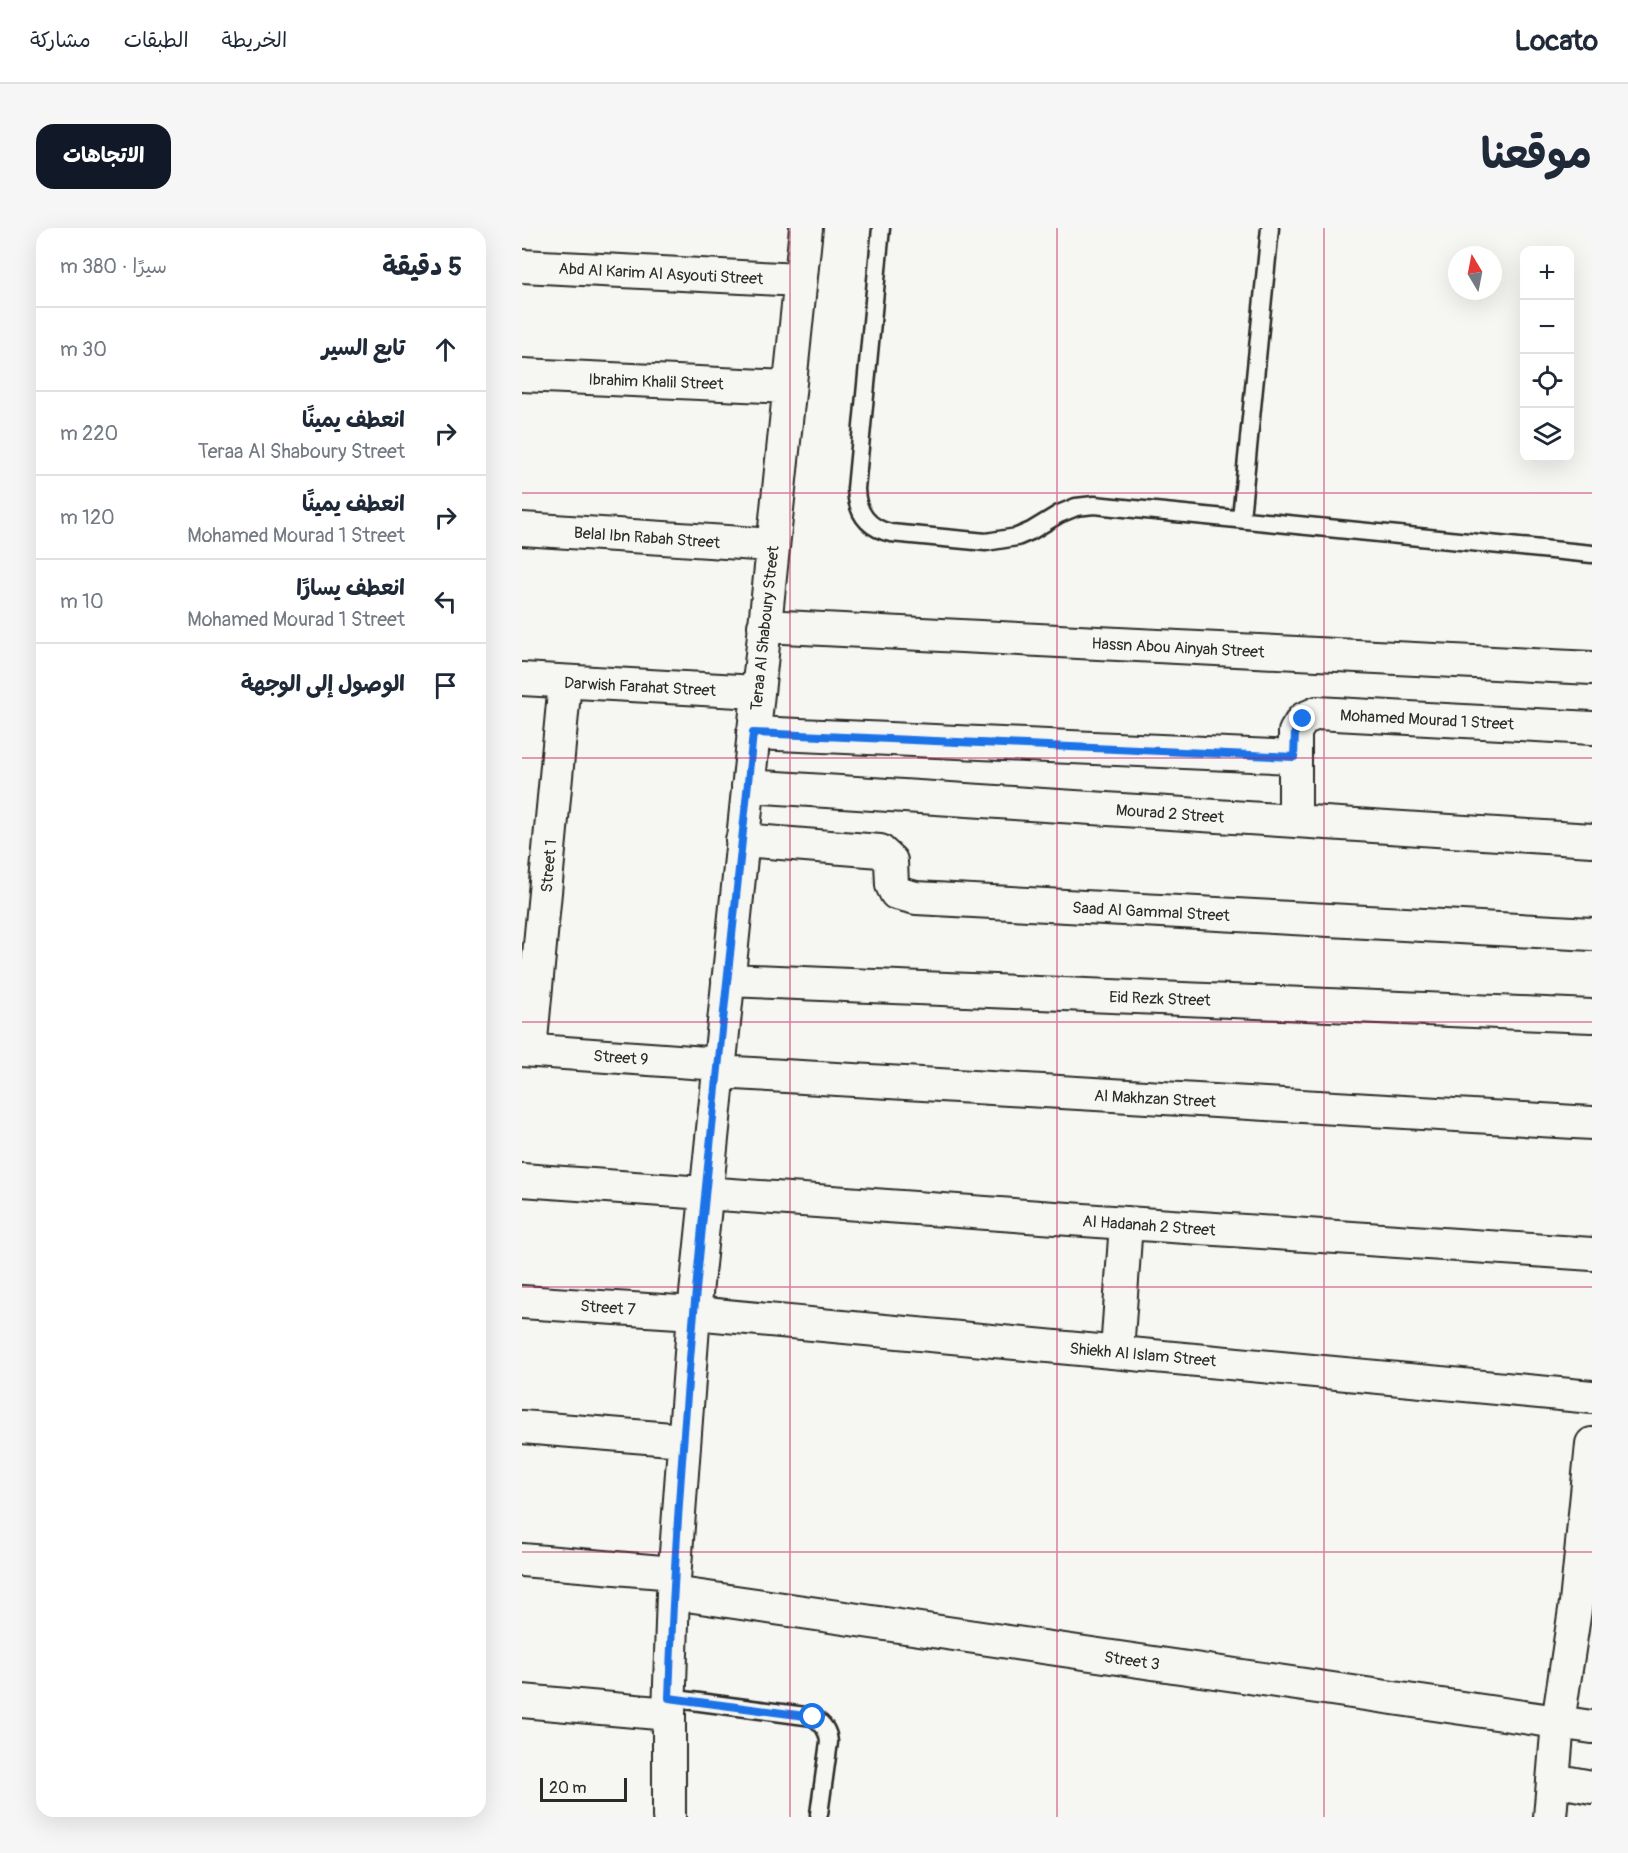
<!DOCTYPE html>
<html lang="ar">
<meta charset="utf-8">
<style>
body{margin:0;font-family:Pangolin,"Playpen Sans Arabic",sans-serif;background:#f6f6f7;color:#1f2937;direction:rtl}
.controls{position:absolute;right:18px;top:18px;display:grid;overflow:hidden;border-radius:12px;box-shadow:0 6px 24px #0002}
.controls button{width:54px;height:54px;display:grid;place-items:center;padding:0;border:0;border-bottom:2px solid #e0e1e3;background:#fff;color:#1f2937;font:30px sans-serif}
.compass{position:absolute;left:926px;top:18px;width:54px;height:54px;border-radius:50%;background:#fff;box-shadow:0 6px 24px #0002;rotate:350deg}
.scale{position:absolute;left:18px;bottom:15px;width:87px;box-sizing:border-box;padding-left:6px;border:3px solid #2b2b2b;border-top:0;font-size:16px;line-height:21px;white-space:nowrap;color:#2b2b2b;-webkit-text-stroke:4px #f6f6f2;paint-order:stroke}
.stop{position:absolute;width:18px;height:18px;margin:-14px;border:4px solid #1a73e8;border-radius:50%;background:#fff}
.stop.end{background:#1a73e8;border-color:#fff;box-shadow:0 2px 6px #0008}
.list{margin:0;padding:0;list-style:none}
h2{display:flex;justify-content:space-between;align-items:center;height:78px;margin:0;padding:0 24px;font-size:26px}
h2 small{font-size:20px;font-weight:400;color:#747a83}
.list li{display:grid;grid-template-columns:39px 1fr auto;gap:18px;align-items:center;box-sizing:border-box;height:84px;padding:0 24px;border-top:2px solid #e0e1e3}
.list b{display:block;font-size:22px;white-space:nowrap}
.list p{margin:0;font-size:20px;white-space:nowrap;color:#747a83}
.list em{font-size:20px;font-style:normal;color:#747a83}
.icon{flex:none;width:33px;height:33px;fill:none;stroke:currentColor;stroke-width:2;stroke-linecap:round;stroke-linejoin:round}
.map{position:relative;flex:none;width:1070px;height:1589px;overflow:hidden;direction:ltr;border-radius:18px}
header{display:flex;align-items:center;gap:36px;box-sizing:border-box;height:84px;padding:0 30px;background:#fff;border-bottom:2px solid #e0e1e3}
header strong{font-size:28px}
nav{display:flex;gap:33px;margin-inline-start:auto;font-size:21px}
.intro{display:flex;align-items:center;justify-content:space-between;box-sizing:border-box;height:144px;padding:0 36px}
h1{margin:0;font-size:42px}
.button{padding:15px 27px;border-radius:18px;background:#111827;color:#fff;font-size:21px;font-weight:700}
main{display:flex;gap:36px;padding:0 36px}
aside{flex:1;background:#fff;border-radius:18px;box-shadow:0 6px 24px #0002}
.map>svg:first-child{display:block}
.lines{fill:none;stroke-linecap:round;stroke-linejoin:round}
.service-casing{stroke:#2b2b2b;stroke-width:21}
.minor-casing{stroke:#2b2b2b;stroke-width:36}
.service{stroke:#f6f6f2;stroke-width:16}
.minor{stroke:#f6f6f2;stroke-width:32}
.route{stroke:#1a73e8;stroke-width:8}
.grid{fill:none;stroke:#c2185b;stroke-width:1.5;stroke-opacity:0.55}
.labels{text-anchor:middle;stroke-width:6;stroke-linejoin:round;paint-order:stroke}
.street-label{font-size:16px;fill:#2b2b2b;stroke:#f6f6f2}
</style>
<header>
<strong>Locato</strong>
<nav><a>الخريطة</a><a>الطبقات</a><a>مشاركة</a></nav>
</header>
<div class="intro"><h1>موقعنا</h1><a class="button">الاتجاهات</a></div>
<main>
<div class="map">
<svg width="1070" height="1589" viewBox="0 0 1070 1589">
<rect width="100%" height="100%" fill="#f6f6f2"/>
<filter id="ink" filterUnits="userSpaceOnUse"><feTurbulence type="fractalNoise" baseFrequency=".0167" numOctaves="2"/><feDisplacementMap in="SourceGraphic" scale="12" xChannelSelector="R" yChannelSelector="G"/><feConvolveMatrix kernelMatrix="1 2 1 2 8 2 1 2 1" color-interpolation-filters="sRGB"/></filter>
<g filter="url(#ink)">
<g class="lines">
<g class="service-casing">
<path id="service" d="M359 0 334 261C335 285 346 300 369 305L464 314 495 309 509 303 537 286 554 279 572 277 1070 326
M719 290 748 0
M147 1470 291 1489C301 1496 306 1502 307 1514L297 1586"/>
</g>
<g class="minor-casing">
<path id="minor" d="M0 38 278 52
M0 147 267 159
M0 301 251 317
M242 398 1070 440
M0 451 235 464
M231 505 772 529
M226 558 1070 612
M773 593V504L781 491 795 485 1070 500
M220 612 358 623 369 633 370 657 374 665 394 670 1070 706
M206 752 1070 788
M0 822 198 836
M8 822 43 454
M196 844 1070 895
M0 952 604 995 1070 1026
M0 1074 172 1085 1070 1169
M595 1124 604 995
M0 1199 162 1212
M0 1332 152 1345
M151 1365 1070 1499
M0 1473 147 1486
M1031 1552 1070 1559
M147 1589V1486L151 1365 172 1085 284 0
M1028 1589 1036 1494 1054 1375 1070 1216"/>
</g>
<use href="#service" class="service"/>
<use href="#minor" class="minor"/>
</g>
</g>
<g class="lines" filter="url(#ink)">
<path class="route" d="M291 1489 147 1470C158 1147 199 826 231 505L772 529 773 504 781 491"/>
</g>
<path class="grid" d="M268 0V1589M535 0V1589M802 0V1589M0 265H1070M0 530H1070M0 794H1070M0 1059H1070M0 1324H1070"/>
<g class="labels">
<g class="street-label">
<text transform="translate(139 45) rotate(3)" y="6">Abd Al Karim Al Asyouti Street</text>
<text transform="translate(134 153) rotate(2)" y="6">Ibrahim Khalil Street</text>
<text transform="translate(125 309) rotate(4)" y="6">Belal Ibn Rabah Street</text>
<text transform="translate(242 400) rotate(-84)" y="6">Teraa Al Shaboury Street</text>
<text transform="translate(656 419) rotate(3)" y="6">Hassn Abou Ainyah Street</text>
<text transform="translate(118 458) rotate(3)" y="6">Darwish Farahat Street</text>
<text transform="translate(905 491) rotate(3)" y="6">Mohamed Mourad 1 Street</text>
<text transform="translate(648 585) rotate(4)" y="6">Mourad 2 Street</text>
<text transform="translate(26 638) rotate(-85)" y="6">Street 1</text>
<text transform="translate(629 683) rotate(3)" y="6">Saad Al Gammal Street</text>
<text transform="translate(638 770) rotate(2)" y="6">Eid Rezk Street</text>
<text transform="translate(99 829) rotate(4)" y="6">Street 9</text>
<text transform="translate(633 870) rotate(3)" y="6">Al Makhzan Street</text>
<text transform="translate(627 997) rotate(4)" y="6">Al Hadanah 2 Street</text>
<text transform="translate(86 1079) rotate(4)" y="6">Street 7</text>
<text transform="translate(621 1126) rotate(5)" y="6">Shiekh Al Islam Street</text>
<text transform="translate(610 1432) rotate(8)" y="6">Street 3</text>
</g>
</g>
</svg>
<div class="controls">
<button>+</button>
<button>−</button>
<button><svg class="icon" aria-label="locate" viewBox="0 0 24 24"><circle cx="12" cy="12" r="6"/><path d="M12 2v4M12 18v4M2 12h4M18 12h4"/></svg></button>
<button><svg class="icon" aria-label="layers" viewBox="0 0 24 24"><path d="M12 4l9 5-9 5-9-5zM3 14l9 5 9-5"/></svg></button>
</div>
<svg class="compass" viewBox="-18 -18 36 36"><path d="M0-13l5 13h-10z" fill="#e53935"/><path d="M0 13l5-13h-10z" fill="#747a83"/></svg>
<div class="scale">20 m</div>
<div class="stop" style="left:291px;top:1489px"></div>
<div class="stop end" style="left:781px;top:491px"></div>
</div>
<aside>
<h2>5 دقيقة<small>سيرًا · 380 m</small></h2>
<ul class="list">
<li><svg class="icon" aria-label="ahead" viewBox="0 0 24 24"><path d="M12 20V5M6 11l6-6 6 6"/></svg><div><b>تابع السير</b></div><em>30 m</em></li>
<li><svg class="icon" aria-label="right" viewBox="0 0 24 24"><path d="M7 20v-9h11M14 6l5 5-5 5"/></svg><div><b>انعطف يمينًا</b><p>Teraa Al Shaboury Street</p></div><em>220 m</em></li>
<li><svg class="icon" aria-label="right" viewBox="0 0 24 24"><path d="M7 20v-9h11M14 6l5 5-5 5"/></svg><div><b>انعطف يمينًا</b><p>Mohamed Mourad 1 Street</p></div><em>120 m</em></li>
<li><svg class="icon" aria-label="left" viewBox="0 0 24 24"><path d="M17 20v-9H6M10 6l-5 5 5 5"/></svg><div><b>انعطف يسارًا</b><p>Mohamed Mourad 1 Street</p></div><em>10 m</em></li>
<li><svg class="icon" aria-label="arrive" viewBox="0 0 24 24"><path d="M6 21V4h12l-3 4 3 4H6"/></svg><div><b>الوصول إلى الوجهة</b></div></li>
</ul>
</aside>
</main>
